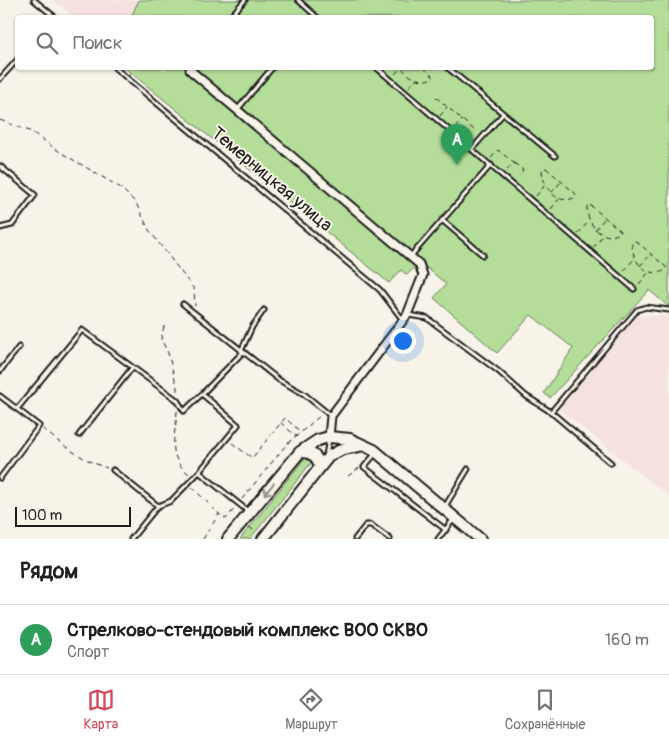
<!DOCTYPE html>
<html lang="ru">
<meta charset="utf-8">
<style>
body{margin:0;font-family:Pangolin,sans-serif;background:#f2f2f2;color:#202124}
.scale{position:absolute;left:15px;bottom:12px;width:116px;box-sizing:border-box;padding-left:5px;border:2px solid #1c1c1c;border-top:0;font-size:14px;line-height:18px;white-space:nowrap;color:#1c1c1c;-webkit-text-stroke:4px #f7f3e8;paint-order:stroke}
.you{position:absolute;left:402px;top:340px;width:18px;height:18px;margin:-12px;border:4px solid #fff;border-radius:50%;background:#1a73e8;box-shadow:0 0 0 8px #1a73e833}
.badge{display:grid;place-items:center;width:32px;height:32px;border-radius:50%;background:#d1495b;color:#fff;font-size:16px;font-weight:700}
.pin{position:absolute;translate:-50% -41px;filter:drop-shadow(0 1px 2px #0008)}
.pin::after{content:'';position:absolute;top:26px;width:18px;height:15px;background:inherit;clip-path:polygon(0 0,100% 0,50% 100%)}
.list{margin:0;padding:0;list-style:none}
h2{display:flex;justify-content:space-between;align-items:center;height:65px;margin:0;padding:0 20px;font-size:21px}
h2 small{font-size:16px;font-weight:400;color:#757577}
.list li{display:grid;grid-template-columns:32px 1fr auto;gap:15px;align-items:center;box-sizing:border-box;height:70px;padding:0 20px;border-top:1px solid #e0e0e0}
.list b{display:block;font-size:19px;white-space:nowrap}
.list p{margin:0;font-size:16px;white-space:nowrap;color:#757577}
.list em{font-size:16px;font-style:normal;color:#757577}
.icon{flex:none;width:28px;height:28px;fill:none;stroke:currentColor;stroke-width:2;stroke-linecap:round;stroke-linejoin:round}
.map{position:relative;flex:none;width:669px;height:539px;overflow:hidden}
.search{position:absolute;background:#fff;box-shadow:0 1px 4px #0004;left:15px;right:15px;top:15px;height:55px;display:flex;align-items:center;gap:12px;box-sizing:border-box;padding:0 18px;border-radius:5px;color:#757577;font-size:19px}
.sheet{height:135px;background:#fff}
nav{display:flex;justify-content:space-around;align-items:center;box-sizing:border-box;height:70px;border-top:1px solid #e0e0e0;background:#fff;font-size:14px;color:#757577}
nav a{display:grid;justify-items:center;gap:2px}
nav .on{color:#d1495b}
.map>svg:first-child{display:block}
.built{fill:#f5e1df}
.green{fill:#b5dd9a;stroke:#687c5b}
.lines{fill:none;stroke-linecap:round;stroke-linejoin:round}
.lane-casing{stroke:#1c1c1c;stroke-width:7}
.street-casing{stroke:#1c1c1c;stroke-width:11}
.secondary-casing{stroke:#1c1c1c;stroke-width:14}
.path{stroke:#1c1c1c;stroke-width:1;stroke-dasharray:5 4;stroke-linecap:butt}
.lane{stroke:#f7f3e8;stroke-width:3}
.street{stroke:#f7f3e8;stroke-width:7}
.secondary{stroke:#f7f3e8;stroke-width:10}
.oneway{stroke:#94928c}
.labels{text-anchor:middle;stroke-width:4;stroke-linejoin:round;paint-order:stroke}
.street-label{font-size:18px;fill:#1c1c1c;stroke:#f7f3e8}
</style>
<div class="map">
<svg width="669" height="539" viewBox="0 0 669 539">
<rect width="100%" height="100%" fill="#f7f3e8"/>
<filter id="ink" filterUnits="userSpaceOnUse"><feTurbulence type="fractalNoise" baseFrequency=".02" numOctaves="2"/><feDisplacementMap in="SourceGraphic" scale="10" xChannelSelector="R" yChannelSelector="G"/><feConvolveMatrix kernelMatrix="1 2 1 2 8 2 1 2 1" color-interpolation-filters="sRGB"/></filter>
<g filter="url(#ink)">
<path class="built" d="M53 0H139L131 18 75 17Z
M669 315V496L559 409 637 316Z"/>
<path class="green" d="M139 0H669V307L649 290 550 398 544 393 573 348 531 315 497 353 434 298 446 284 420 262 407 275 401 270 389 283 125 68H652V18L131 17Z
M305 458 310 460 311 463 250 539H240Z"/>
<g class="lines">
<g class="lane-casing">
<path id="lane" d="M34 0 56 18
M298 0 318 18
M229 18 245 0
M115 68 380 290 403 320
M377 68 634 289
M448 68 555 156
M0 79 18 59
M237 110 272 68
M472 149 503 114
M0 166 35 195 12 225 0 228
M442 220 483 255
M410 257 491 165
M183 304 279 380 304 394 331 416
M408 315 427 318 498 371 526 396 551 412 611 463
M241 351 252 327 264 310
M0 371 19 347
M0 396 17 409
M551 412 637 310 646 307 669 310
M79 435 132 368
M376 453 364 467 446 530
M326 455 329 439
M113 470 158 506
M199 472 238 425 202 394 243 352
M0 478 39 426 17 409 82 330 177 400 184 411 202 394
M444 508 468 469
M131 539 158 506 171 501 199 472 249 512
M355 539 366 525H371L390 539
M438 539 453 520"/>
</g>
<g class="street-casing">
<path id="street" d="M190 70 419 264 423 275 407 315 331 416 329 437"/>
</g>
<g class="secondary-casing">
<path id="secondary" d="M300 452C311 451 318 456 320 467
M228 539 300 452 318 440 329 437 350 439 374 450 480 539
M263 539 329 456 343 449 364 445"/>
</g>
<path class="path" d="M402 68C409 78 422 83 433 78V76L424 68
M395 74 401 68
M409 87 416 79
M436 97 474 130
M440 116 447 107
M0 120 32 132 60 152 121 188 136 203 149 230 194 289 195 306
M455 128 462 120
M491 158 498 150 514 163 505 172
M514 163 523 170 519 176
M546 168 576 194V197C557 207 542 187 542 169Z
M551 193 561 182
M536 196 544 186
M590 205 621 231 620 233C601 243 586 223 587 206Z
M551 209 559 199
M595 230 605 218
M578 234 588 222
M636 241 666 267V270C646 280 631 260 632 242Z
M593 248 603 235
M640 266 650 255
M624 271 634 259
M639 284 649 272
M164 326 161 339 168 353 177 387V392
M177 411C176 437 165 455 189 474
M281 423 297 437
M43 429C63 446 83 460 107 468
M232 443 252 458 285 418 301 432
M348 476 359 468
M192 487 219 514
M242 499 287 444 321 415
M249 527 256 532
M203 539 219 514 226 519 235 508"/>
<use href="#lane" class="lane"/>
<use href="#street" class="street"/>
<use href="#secondary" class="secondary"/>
</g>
<defs><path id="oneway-shaft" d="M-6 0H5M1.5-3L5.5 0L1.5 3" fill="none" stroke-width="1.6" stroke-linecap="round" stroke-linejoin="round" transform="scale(1.25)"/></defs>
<use class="oneway" href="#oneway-shaft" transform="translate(269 489) rotate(130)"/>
</g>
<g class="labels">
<g class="street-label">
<text transform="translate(272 179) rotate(40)" y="6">Темерницкая улица</text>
</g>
</g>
</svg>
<div class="scale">100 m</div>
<div class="you"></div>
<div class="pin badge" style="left:457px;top:165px;background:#2e9e5b">A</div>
<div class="search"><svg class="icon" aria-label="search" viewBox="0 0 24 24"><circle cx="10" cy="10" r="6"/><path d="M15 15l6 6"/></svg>Поиск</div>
</div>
<section class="sheet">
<h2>Рядом<small></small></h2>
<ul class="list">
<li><span class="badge" style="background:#2e9e5b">A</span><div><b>Стрелково-стендовый комплекс ВОО СКВО</b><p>Спорт</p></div><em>160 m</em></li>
</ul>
</section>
<nav>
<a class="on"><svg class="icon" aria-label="map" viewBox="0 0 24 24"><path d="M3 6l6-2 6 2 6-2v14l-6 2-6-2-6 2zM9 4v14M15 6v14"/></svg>Карта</a>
<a><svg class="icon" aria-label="directions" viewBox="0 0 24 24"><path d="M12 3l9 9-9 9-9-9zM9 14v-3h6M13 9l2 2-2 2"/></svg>Маршрут</a>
<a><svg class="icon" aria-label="saved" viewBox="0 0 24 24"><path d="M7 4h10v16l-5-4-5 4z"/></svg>Сохранённые</a>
</nav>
